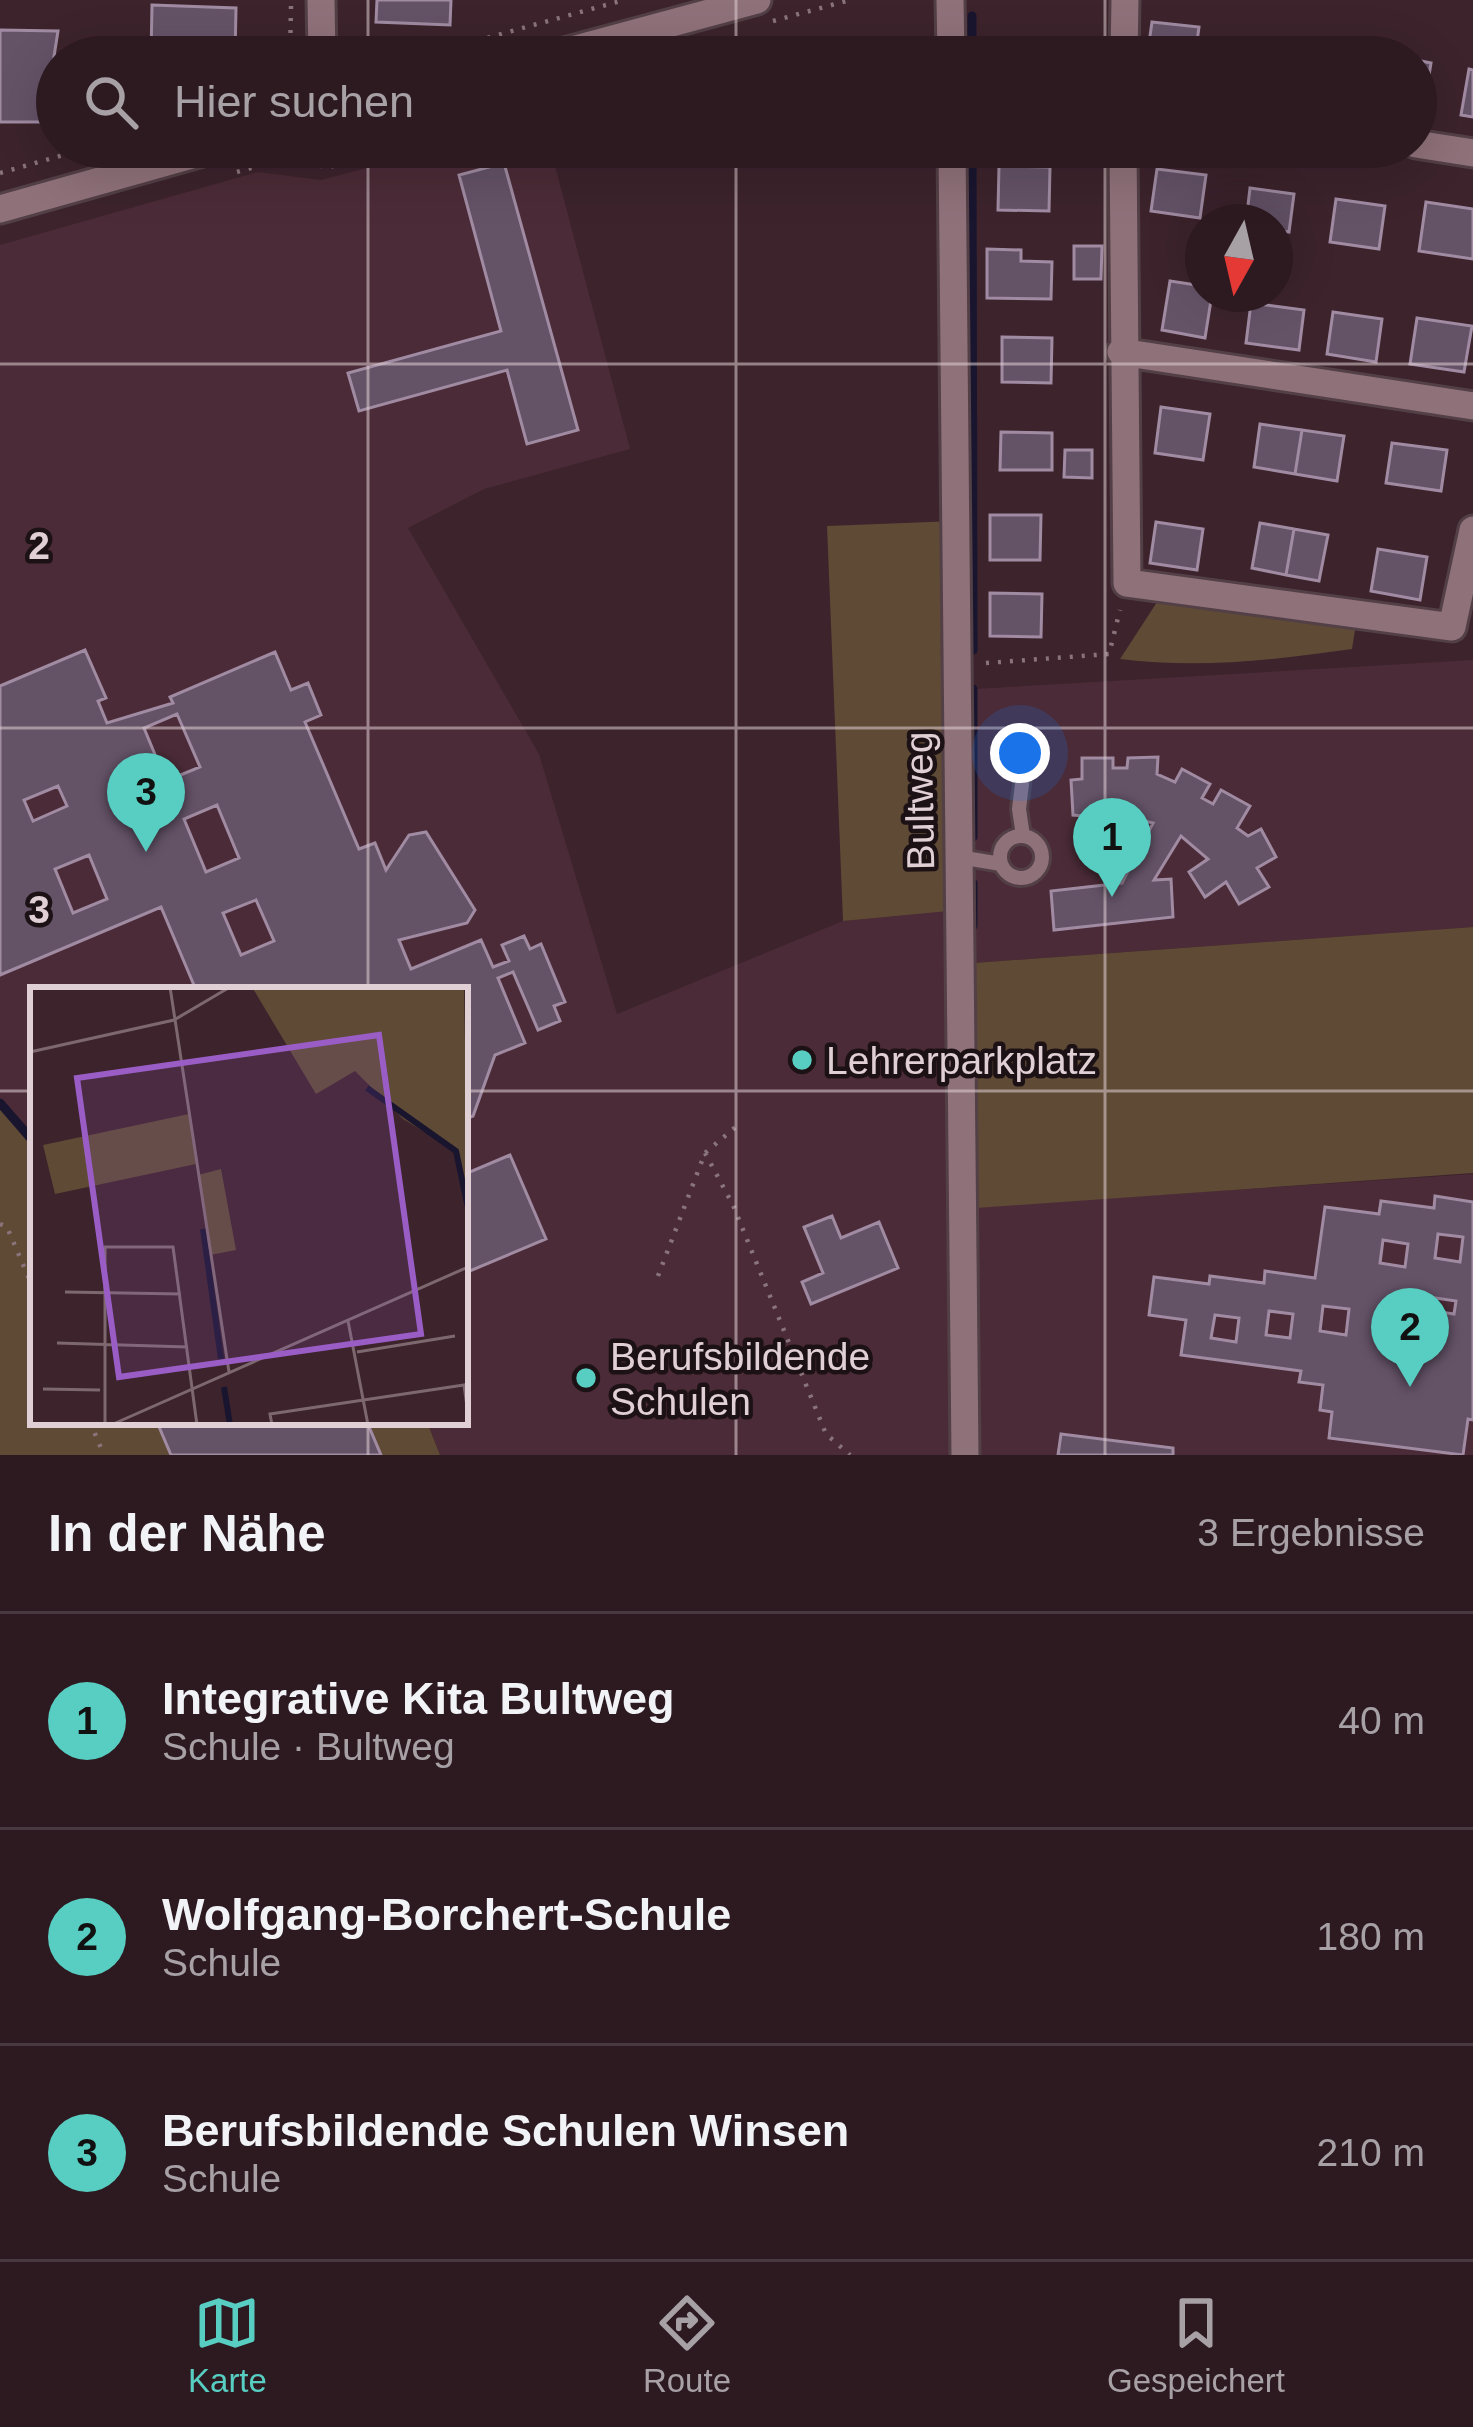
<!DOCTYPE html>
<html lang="de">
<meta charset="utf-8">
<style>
body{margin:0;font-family:Arial,sans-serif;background:#35232a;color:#f1f3f6}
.compass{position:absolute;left:1185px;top:204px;width:108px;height:108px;border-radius:50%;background:#2d1a21;box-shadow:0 12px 48px #0002;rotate:188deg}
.you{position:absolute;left:1020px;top:753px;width:42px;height:42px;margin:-30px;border:9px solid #fff;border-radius:50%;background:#1a73e8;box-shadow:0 0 0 18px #1a73e833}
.badge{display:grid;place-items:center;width:78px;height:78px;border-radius:50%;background:#57cec1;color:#111;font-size:39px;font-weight:700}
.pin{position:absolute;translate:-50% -99px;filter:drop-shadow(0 3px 6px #0008)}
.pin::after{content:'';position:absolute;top:63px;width:42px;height:36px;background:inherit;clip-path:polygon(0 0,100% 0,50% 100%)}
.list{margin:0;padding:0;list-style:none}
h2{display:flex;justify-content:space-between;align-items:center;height:156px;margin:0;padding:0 48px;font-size:51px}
h2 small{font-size:39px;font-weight:400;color:#a7a1a5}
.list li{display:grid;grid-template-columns:78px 1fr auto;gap:36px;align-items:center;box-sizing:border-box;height:216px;padding:0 48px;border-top:3px solid #48383f}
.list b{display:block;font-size:45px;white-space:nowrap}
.list p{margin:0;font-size:39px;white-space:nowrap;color:#a7a1a5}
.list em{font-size:39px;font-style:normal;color:#a7a1a5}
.icon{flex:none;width:66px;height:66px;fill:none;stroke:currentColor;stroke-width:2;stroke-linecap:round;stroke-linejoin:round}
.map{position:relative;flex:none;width:1473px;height:1455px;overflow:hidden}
.search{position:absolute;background:#2d1a21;box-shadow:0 12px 48px #0002;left:36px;right:36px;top:36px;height:132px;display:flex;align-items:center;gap:30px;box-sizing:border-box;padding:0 42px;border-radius:66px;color:#a7a1a5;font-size:45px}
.sheet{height:804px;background:#2d1a21}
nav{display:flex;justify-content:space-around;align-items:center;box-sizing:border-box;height:168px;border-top:3px solid #48383f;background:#2d1a21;font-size:33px;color:#a7a1a5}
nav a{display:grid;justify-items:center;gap:6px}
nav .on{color:#57cec1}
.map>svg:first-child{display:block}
.built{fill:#4b2b37}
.green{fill:#5f4a35}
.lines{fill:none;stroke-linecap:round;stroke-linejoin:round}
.stream{stroke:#19152f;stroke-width:9}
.building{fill:#645267;stroke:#a08ba2;stroke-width:3;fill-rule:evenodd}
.service-casing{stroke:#533f46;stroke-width:20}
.minor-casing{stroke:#533f46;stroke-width:33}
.path{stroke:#8a747c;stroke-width:4.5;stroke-dasharray:3 9;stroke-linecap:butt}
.service{stroke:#8f717a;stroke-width:14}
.minor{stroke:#8f717a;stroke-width:27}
.grid{fill:none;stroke:#e0cfd4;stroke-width:3;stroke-opacity:0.55}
.poi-dot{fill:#57cec1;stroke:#1c1114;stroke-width:4.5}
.labels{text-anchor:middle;stroke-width:9;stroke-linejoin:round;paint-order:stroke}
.street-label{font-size:39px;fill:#e0cfd4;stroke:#1c1114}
.poi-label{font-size:39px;fill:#e0cfd4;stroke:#1c1114;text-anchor:start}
.inset-river{fill:none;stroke:#19152f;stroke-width:6}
.inset-road{fill:none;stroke:#7e686f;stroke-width:3}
.view{fill:#995dc5;fill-opacity:0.15;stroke:#995dc5;stroke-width:6}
.inset-edge{fill:none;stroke:#e0cfd4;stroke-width:6}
.grid-label{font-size:39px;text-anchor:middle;font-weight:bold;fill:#e0cfd4;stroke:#1c1114;stroke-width:9;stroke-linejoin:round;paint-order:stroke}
</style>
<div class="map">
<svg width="1473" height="1455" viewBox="0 0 1473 1455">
<rect width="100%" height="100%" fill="#3c232c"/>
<path class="built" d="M401 147H550L630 449 484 489 408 528 539 754 617 1014 843 921 959 909 957 690 1473 660V927L960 964 962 1208 1473 1174V1455H440L427 1422H465V990H33V1141L0 1103V245L258 172 321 180 390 162Z"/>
<path class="green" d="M955 521 959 910 843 921 827 526Z
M1159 599 1355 630 1352 649C1274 660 1199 669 1120 659Z
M1473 927V1173L962 1209 960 964Z
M0 1103 33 1141V1422H427L440 1455H0Z"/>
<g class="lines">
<path class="stream" d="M972 16V57
M972 147 973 650
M973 689V837
M973 883V926
M0 1103 33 1141"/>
</g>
<path class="building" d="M377 0H451L450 25 376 22Z
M152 5 236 8 235 57H151Z
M1152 22 1199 27 1195 57H1147Z
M0 30 58 31 50 82 57 83V122H0Z
M1230 42 1279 48 1278 57H1228Z
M1416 60 1431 63 1424 107 1416 105Z
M1469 69 1473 70V117L1461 115Z
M504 163 578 430 527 444 507 370 359 411 348 373 501 331 459 175Z
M999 166 1050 167 1049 211 998 210Z
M1157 169 1206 175 1200 218 1151 211Z
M1250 188 1294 194 1289 232 1275 230V222H1246Z
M1336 199 1385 206 1379 249 1330 242Z
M1426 202 1473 209V259L1419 251Z
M1074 246H1102L1101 279H1074Z
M987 249 1021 250V261L1052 262 1051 299 987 298Z
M1170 281 1203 286V294H1212L1205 338 1162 330Z
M1251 303 1304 310 1299 350 1246 343Z
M1333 312 1382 319 1376 362 1327 354Z
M1417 318 1472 326 1464 372 1410 364Z
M1002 337 1052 338 1051 383 1002 382Z
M1161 407 1210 414 1203 460 1155 453Z
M1260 424 1302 430 1295 474 1254 467Z
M1302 430 1344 436 1337 481 1295 474Z
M1001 432 1052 433V470H1000Z
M1392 443 1447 450 1441 491 1386 483Z
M1065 450H1092V478L1064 477Z
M990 515H1041L1040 560H990Z
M1156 522 1203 529 1197 570 1150 563Z
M1260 523 1294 529 1286 575 1252 568Z
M1294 529 1328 535 1319 581 1286 575Z
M1378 549 1427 557 1420 600 1371 591Z
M990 593 1042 594 1041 637 990 636Z
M85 650 106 698 98 701 107 723 173 703 170 697 275 652 291 690 308 683 321 715 305 722 359 849 375 843 386 870 409 835 426 832 475 910 467 923 399 940 411 969 481 940 493 967 509 961 502 945 524 936 530 949 541 944 565 1002 554 1006 560 1021 538 1030 513 972 498 978 525 1043 495 1055 473 1116 465 1119V990H295L294 986 196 990 161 907 0 975V686ZM177 714 200 767 166 781 144 728ZM58 786 67 806 33 821 24 800ZM217 805 239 858 206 872 184 819ZM89 855 107 899 73 913 55 869ZM256 900 274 941 241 955 223 913Z
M1158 757 1157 774 1175 782 1182 769 1210 784 1202 798 1213 804 1221 790 1250 806 1237 828 1248 836 1261 829 1276 857 1257 868 1269 887 1239 904 1226 882 1205 897 1189 872 1208 859 1181 836 1154 880 1171 879 1173 917 1054 930 1051 891 1122 883 1153 823 1120 815V840L1085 841 1084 816 1073 815 1071 780 1082 779V758H1113V768H1127L1128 758Z
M510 1155 546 1239 465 1273V1174Z
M1435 1196 1473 1202V1420L1468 1419 1463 1455 1329 1438 1332 1412 1320 1410 1323 1385 1299 1382 1301 1371 1181 1355 1186 1320 1149 1315 1154 1277 1209 1284 1210 1276 1264 1283 1265 1271 1315 1278 1325 1207 1379 1214 1381 1201 1434 1208ZM1438 1234 1463 1237 1460 1262 1435 1258ZM1383 1240 1408 1244 1405 1267 1380 1263ZM1429 1297 1456 1301 1454 1314 1427 1310ZM1323 1306 1349 1309 1346 1335 1320 1331ZM1269 1311 1293 1314 1290 1338 1266 1335ZM1215 1315 1239 1318 1236 1342 1211 1338Z
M832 1216 841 1238 879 1222 898 1268 811 1304 802 1282 823 1273 804 1227Z
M157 1422H367L381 1455H171Z
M1061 1434 1173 1448V1455H1058Z"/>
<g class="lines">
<g class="service-casing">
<path id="service" d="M1023 836 1019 809 1026 751
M1000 857a21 21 0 1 1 42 0a21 21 0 1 1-42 0Z
M959 857 1001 864"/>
</g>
<g class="minor-casing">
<path id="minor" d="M321 0 322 57
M950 0 951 57
M546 57 757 0
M1124 57 1125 0
M1416 144 1473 153
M952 147 965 1455
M1123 147 1127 583 1452 627 1473 530
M0 209 220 147
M1121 352 1473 406"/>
</g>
<path class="path" d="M773 21 850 0
M290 57 291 6
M418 57 624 0
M272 147 276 161
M237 172 276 161 330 167 385 147
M0 173 92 147
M986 663 1109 654 1120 610
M705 1153 733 1205 826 1434 850 1455
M0 1224 7 1227 33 1288
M658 1276 705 1153 738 1125
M90 1422 104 1455"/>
<use href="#service" class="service"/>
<use href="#minor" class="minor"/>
</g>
<path class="grid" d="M368 0V57M736 0V57M1105 0V57M368 147V990M736 147V1455M1105 147V1455M0 364H1473M0 728H1473M0 1091H33M465 1091H1473M368 1422V1455"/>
<g class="poi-dot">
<circle cx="802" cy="1060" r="12"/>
<circle cx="586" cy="1378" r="12"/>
</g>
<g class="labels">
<g class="street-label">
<text transform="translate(919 801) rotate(-91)" y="14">Bultweg</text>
</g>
<g class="poi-label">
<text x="826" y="1074">Lehrerparkplatz</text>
<text x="610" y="1370">Berufsbildende<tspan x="610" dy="45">Schulen</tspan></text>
</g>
</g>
<g transform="translate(30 987)">
<rect width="438" height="438" fill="#3c232c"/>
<path d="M222 0H434L438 221 426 164 373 132 325 84 286 107ZM159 127 166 177 25 207 13 158ZM191 182 206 263 180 268 168 188Z" fill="#5f4a35"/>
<path class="inset-river" d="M337 101 426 164 438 221M173 242 191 372M194 400 200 438"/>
<path class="inset-road" d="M140 0 199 385M0 65 144 33 200 0M35 305 151 307M318 334 338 438M27 356 158 360M327 365 425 349M13 402 70 403M75 438V260H143L167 438M81 438 438 280M242 438 240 427 434 398 438 427"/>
<path class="view" d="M349 48 391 347 89 390 47 91Z"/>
<rect width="438" height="438" class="inset-edge"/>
</g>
<g class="grid-label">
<text x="39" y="559">2</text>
<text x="39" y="923">3</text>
</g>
</svg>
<svg class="compass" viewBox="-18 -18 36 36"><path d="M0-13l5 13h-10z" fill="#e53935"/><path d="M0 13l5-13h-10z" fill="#a7a1a5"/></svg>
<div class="you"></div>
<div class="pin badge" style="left:1112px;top:897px">1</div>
<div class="pin badge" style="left:1410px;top:1387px">2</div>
<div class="pin badge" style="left:146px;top:852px">3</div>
<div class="search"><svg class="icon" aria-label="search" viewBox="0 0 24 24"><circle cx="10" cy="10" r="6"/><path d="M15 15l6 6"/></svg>Hier suchen</div>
</div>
<section class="sheet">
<h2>In der Nähe<small>3 Ergebnisse</small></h2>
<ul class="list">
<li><span class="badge">1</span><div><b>Integrative Kita Bultweg</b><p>Schule · Bultweg</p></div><em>40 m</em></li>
<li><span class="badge">2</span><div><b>Wolfgang-Borchert-Schule</b><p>Schule</p></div><em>180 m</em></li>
<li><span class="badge">3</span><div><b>Berufsbildende Schulen Winsen</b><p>Schule</p></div><em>210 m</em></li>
</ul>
</section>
<nav>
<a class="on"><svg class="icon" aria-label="map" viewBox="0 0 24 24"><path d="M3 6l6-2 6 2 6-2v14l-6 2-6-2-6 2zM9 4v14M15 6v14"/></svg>Karte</a>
<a><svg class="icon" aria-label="directions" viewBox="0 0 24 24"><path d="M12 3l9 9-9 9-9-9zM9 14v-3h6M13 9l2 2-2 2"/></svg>Route</a>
<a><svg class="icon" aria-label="saved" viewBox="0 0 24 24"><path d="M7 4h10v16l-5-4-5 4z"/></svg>Gespeichert</a>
</nav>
